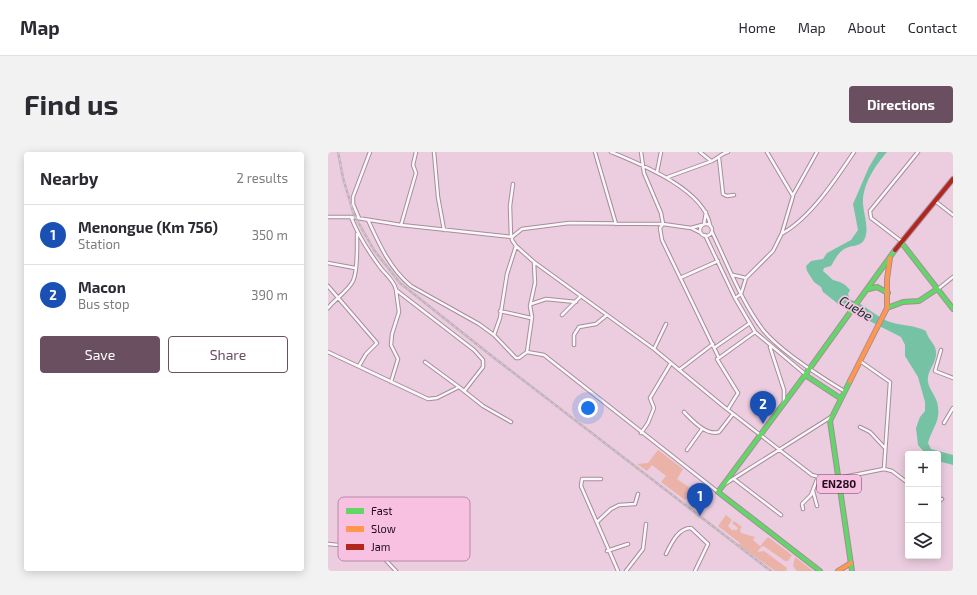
<!DOCTYPE html>
<meta charset="utf-8">
<style>
body{margin:0;font-family:"Exo 2",sans-serif;background:#f2f2f3;color:#2b2b33}
.controls{position:absolute;right:12px;bottom:12px;display:grid;overflow:hidden;border-radius:4px;box-shadow:0 2px 10px #0003}
.controls button{width:36px;height:36px;display:grid;place-items:center;padding:0;border:0;border-bottom:1px solid #e1e1e2;background:#fff;color:#2b2b33;font:20px sans-serif}
.you{position:absolute;left:260px;top:256px;width:14px;height:14px;margin:-10px;border:3px solid #fff;border-radius:50%;background:#1a73e8;box-shadow:0 0 0 6px #1a73e833}
.badge{display:grid;place-items:center;width:26px;height:26px;border-radius:50%;background:#694f60;color:#fff;font-size:13px;font-weight:700}
.pin{position:absolute;translate:-50% -33px;filter:drop-shadow(0 1px 2px #0008)}
.pin::after{content:'';position:absolute;top:21px;width:14px;height:12px;background:inherit;clip-path:polygon(0 0,100% 0,50% 100%)}
.list{margin:0;padding:0;list-style:none}
h2{display:flex;justify-content:space-between;align-items:center;height:52px;margin:0;padding:0 16px;font-size:17px}
h2 small{font-size:13px;font-weight:400;color:#7c7c81}
.list li{display:grid;grid-template-columns:26px 1fr auto;gap:12px;align-items:center;box-sizing:border-box;height:60px;padding:0 16px;border-top:1px solid #e1e1e2}
.list b{display:block;font-size:15px;white-space:nowrap}
.list p{margin:0;font-size:13px;white-space:nowrap;color:#7c7c81}
.list em{font-size:13px;font-style:normal;color:#7c7c81}
.actions{display:flex;gap:8px;padding:12px 16px}
.actions a{flex:1;padding:9px 0;border:1px solid #694f60;border-radius:4px;text-align:center;font-size:14px;color:#694f60}
.actions .main{background:#694f60;color:#fff}
.icon{flex:none;width:22px;height:22px;fill:none;stroke:currentColor;stroke-width:2;stroke-linecap:round;stroke-linejoin:round}
.map{position:relative;flex:none;width:625px;height:419px;overflow:hidden;border-radius:4px}
header{display:flex;align-items:center;gap:24px;box-sizing:border-box;height:56px;padding:0 20px;background:#fff;border-bottom:1px solid #e1e1e2}
header strong{font-size:19px}
nav{display:flex;gap:22px;margin-inline-start:auto;font-size:14px}
.intro{display:flex;align-items:center;justify-content:space-between;box-sizing:border-box;height:96px;padding:0 24px}
h1{margin:0;font-size:28px}
.button{padding:10px 18px;border-radius:4px;background:#694f60;color:#fff;font-size:14px;font-weight:700}
main{display:flex;gap:24px;padding:0 24px}
aside{flex:1;background:#fff;border-radius:4px;box-shadow:0 2px 10px #0003}
.map>svg:first-child{display:block}
.green{fill:#ebb2a7}
.water{fill:#75c2a4}
.lines{fill:none;stroke-linecap:round;stroke-linejoin:round}
.street-casing{stroke:#a68d9c;stroke-width:4.5}
.fast-casing{stroke:#a68d9c;stroke-width:6}
.slow-casing{stroke:#a68d9c;stroke-width:6}
.jam-casing{stroke:#a68d9c;stroke-width:6}
.street{stroke:#fcf8fa;stroke-width:2.5}
.fast{stroke:#63d668;stroke-width:4}
.slow{stroke:#ff974d;stroke-width:4}
.jam{stroke:#b3261e;stroke-width:4}
.rail-casing{stroke:#bbb4b9;stroke-width:2.5}
.rail{stroke:#f8c0e1;stroke-width:1;stroke-dasharray:3;stroke-linecap:butt}
.labels{text-anchor:middle;stroke-width:3.5;stroke-linejoin:round;paint-order:stroke}
.shield{fill:#f8c0e1;stroke:#634156;stroke-width:1}
.shield-label{font-size:11px;font-weight:bold;fill:#230b1b}
.water-label{font-size:13px;font-style:italic;fill:#003723;stroke:#f8c0e1}
.key{fill:#f8c0e1;stroke:#b88aa6;stroke-width:1}
.key-label{font-size:11px;fill:#230b1b}
</style>
<header>
<strong>Map</strong>
<nav><a>Home</a><a>Map</a><a>About</a><a>Contact</a></nav>
</header>
<div class="intro"><h1>Find us</h1><a class="button">Directions</a></div>
<main>
<aside>
<h2>Nearby<small>2 results</small></h2>
<ul class="list">
<li><span class="badge" style="background:#1a4fb4">1</span><div><b>Menongue (Km 756)</b><p>Station</p></div><em>350 m</em></li>
<li><span class="badge" style="background:#1a4fb4">2</span><div><b>Macon</b><p>Bus stop</p></div><em>390 m</em></li>
</ul>
<div class="actions"><a class="main">Save</a><a>Share</a></div>
</aside>
<div class="map">
<svg width="625" height="419" viewBox="0 0 625 419">
<rect width="100%" height="100%" fill="#ebcddf"/>
<path class="green" d="M330 298 355 317 349 327 365 338 357 348 333 330 338 324 324 313 319 319 309 312 320 311Z
M398 363 404 368 400 374 405 379 406 377 408 379 410 376 404 371 406 369 414 375 412 377 413 381 427 385 425 388 432 394 440 385 464 403 460 409H457L437 395 434 394 429 400 436 399 459 416 458 419H447L411 393 412 391 390 374Z
M467 405 485 419H469L465 414Z"/>
<path class="water" d="M550 0H559C547 14 534 33 535 52 536 64 541 75 537 86 534 94 527 93 521 95 511 98 508 106 503 114L496 116 495 119 505 128C513 130 516 131 522 138L520 142 522 148C533 149 549 166 562 170 574 174 587 173 598 179 600 188 608 192 608 200 609 211 598 219 600 230 601 237 607 243 609 250 614 269 604 275 600 291L603 297 625 303V313L610 309V302H598L590 293 588 276 592 265 597 259V250L590 225 577 204V193L573 185 514 155 495 140 493 135 486 130 479 119 478 114 483 109 495 107 499 101 523 88 530 78 525 52 541 15Z"/>
<g class="lines">
<g class="street-casing">
<path id="street" d="M106 0 110 45 116 78
M267 0 288 72
M283 0C312 12 376 37 382 73
M313 0 316 21 333 61 335 72 332 76 334 88 391 206 389 207 410 241 400 257
M372 0 383 9
M391 6 395 42 399 44 406 43
M329 20 333 0
M340 25 384 9C390 6 394 1 400 0
M465 43 489 0
M607 49 625 63
M0 65H23L73 73 184 85 194 77 241 71 335 72 363 76 373 81
M23 65C30 83 40 99 52 115 57 122 67 129 68 138L146 198 155 208V215L137 238
M31 66 25 52V45L42 0
M40 68C51 92 62 117 83 134L151 172 166 183 188 206H191L199 200 216 203 390 340
M376 72 378 60
M372 78a6 6 0 1 1 12 0a6 6 0 1 1-12 0Z
M73 73 88 21 85 13 88 0
M363 76 374 73
M384 80C400 113 413 149 435 178 452 199 493 225 516 239
M455 81C483 65 508 27 526 0
M377 83 407 146 427 180 477 222
M183 85 182 54 185 32
M184 85V88L188 94 206 110 326 197 395 254 484 323 511 330
M573 89 543 66 542 59 590 0
M0 111 27 116
M405 123 418 126
M352 126 390 109
M0 134 49 191 38 202 31 214
M610 137 625 125
M407 146 413 142 418 126 445 99 454 81 465 44 439 0
M203 152 218 147 248 150
M0 156C7 147 20 139 25 129 30 119 29 94 29 82
M172 159 203 166
M234 163 253 144
M166 183 172 166 179 122 188 94
M246 193V183L251 175 268 172 279 163
M442 195 456 238V251
M386 196 422 171
M326 197 338 172
M613 198 607 219 625 226
M0 200 100 247 109 246 131 235 155 254 183 270
M199 200 204 165 202 154 207 131 206 110
M391 206 427 180
M97 210 131 235
M351 218 385 192
M63 230 70 207 63 193 64 182 71 160 68 138
M356 260C364 268 378 284 391 280L405 262
M616 271 625 256
M532 275 542 280 557 296
M313 281 320 271 326 256 322 246 343 211
M359 298 374 277
M556 317 564 319 580 331
M511 326 556 317 562 230 532 209
M273 327H254L253 334 290 419
M406 327 453 363
M397 332 503 265
M485 339 489 354
M610 350 614 347
M475 357 474 352 483 343 490 325
M269 370 283 357 291 353 307 352 310 342
M0 392 43 396 52 402 68 419
M279 399 300 392
M338 402C343 392 350 376 363 376L380 392 367 419
M298 419 315 397 318 372"/>
</g>
<g class="fast-casing">
<path id="fast" d="M573 90 625 157
M541 137 549 135 560 141
M559 156 575 150 591 149 609 137
M477 223 390 340 492 419
M522 229 502 269 524 419
M512 246 477 223 567 98"/>
</g>
<g class="slow-casing">
<path id="slow" d="M522 229 559 156V127L562 106
M510 419 523 411"/>
</g>
<g class="jam-casing">
<path id="jam" d="M567 98 625 27"/>
</g>
<use href="#street" class="street"/>
<use href="#fast" class="fast"/>
<use href="#slow" class="slow"/>
<use href="#jam" class="jam"/>
<g class="rail-casing">
<path id="rail" d="M10 0 15 26 26 63 46 98 72 131 165 205 443 419"/>
</g>
<use href="#rail" class="rail"/>
</g>
<g class="labels">
<rect class="shield" x="489" y="323" width="44" height="18" rx="3"/>
<g class="shield-label">
<text x="511" y="336">EN280</text>
</g>
<g class="water-label">
<text transform="translate(528 156) rotate(31)" y="5">Cuebe</text>
</g>
</g>
<rect x="10" y="345" width="132" height="64" rx="6" class="key"/>
<rect x="18" y="356" width="18" height="6" fill="#63d668"/>
<rect x="18" y="374" width="18" height="6" fill="#ff974d"/>
<rect x="18" y="392" width="18" height="6" fill="#b3261e"/>
<g class="key-label">
<text x="43" y="363">Fast</text>
<text x="43" y="381">Slow</text>
<text x="43" y="399">Jam</text>
</g>
</svg>
<div class="controls">
<button>+</button>
<button>−</button>
<button><svg class="icon" aria-label="layers" viewBox="0 0 24 24"><path d="M12 4l9 5-9 5-9-5zM3 14l9 5 9-5"/></svg></button>
</div>
<div class="you"></div>
<div class="pin badge" style="left:372px;top:364px;background:#1a4fb4">1</div>
<div class="pin badge" style="left:435px;top:272px;background:#1a4fb4">2</div>
</div>
</main>
